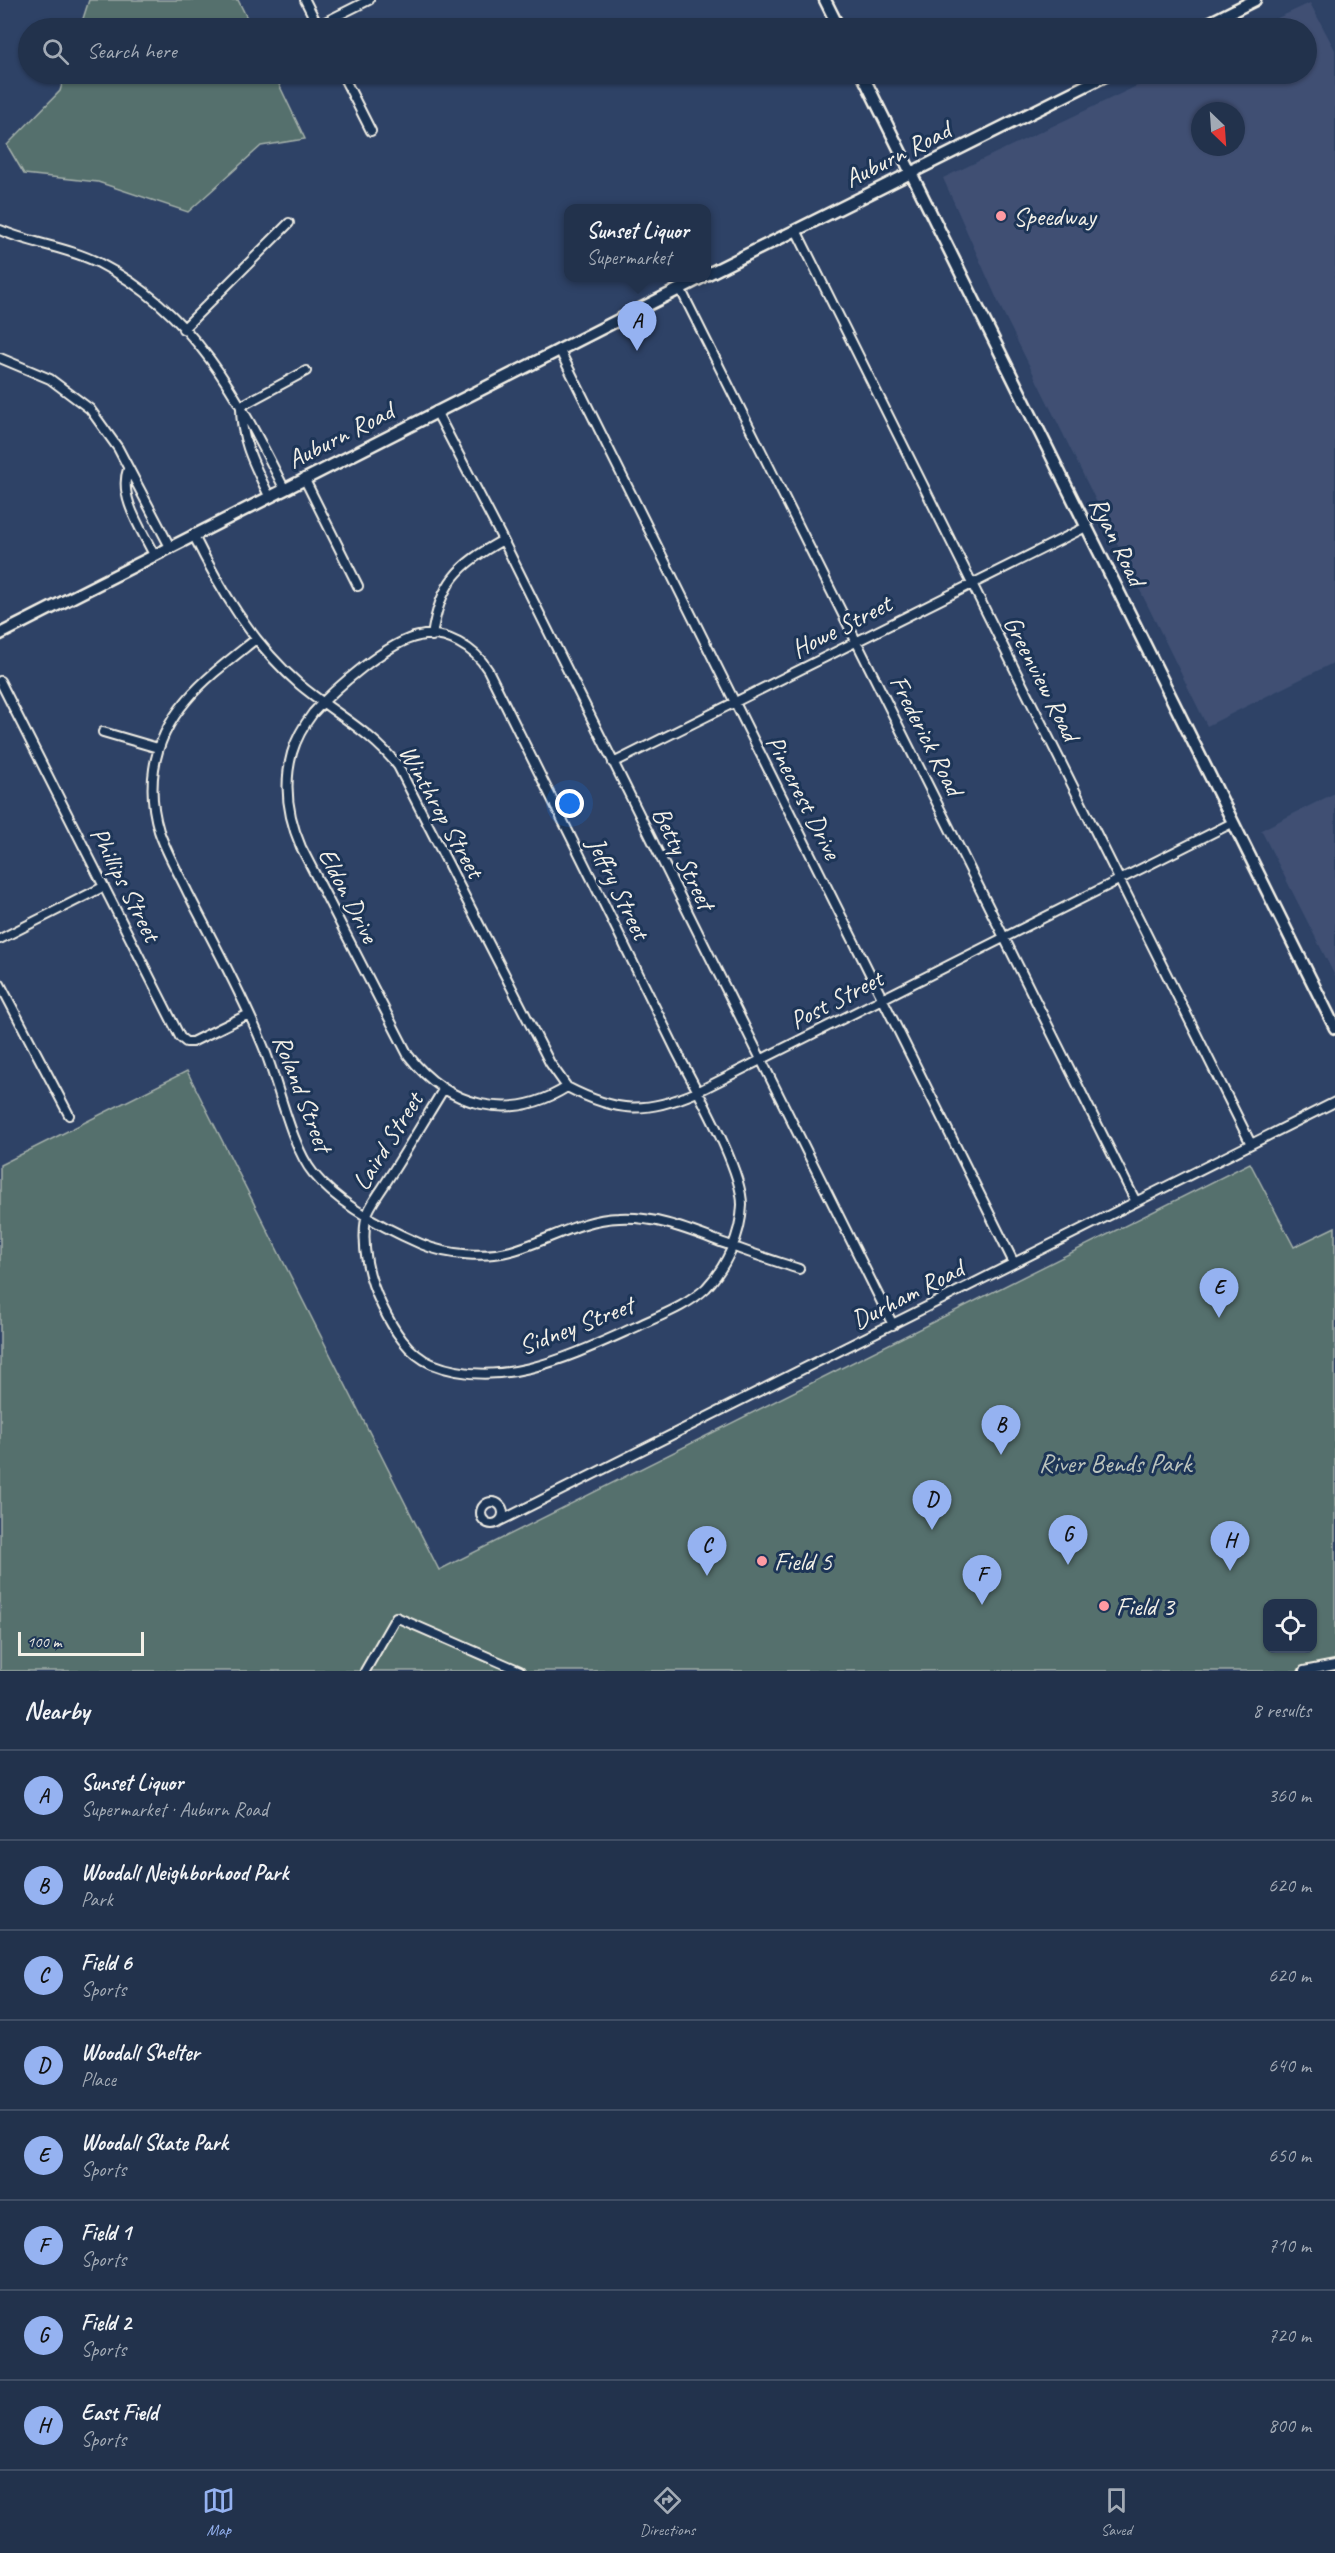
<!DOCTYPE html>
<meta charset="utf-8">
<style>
body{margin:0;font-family:Caveat,sans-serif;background:#2a3a53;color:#f1f3f6}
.controls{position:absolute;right:18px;bottom:18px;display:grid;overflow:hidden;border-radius:12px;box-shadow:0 2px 4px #0004}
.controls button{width:54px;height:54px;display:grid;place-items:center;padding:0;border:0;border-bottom:2px solid #3f4d64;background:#22324c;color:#f1f3f6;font:30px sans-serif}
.compass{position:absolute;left:1191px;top:102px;width:54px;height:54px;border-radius:50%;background:#22324c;box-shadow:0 2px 4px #0004;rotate:155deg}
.scale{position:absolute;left:18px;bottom:15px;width:126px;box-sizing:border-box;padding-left:6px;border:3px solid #f4f1e8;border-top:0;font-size:16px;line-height:21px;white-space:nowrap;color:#f4f1e8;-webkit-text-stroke:4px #1d3557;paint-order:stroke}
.you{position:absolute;left:570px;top:804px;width:21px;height:21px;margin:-15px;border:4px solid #fff;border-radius:50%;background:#1a73e8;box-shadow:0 0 0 9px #1a73e833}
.badge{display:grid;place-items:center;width:39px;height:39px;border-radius:50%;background:#95b2f1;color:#111;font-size:20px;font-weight:700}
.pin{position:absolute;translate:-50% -50px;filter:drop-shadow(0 2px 3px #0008)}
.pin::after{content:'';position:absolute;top:32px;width:21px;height:18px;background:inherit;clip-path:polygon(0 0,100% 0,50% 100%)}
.popup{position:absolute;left:564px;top:204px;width:147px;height:78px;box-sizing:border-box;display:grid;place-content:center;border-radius:12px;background:#22324c;filter:drop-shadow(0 2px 4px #0005);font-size:20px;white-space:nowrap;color:#a2aab5}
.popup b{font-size:22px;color:#f1f3f6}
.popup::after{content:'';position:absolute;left:50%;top:100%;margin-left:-12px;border:12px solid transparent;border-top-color:#22324c}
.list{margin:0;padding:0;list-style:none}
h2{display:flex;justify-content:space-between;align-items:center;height:78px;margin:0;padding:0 24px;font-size:26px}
h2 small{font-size:20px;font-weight:400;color:#a2aab5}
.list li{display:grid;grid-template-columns:39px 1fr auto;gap:18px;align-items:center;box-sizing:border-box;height:90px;padding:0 24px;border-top:2px solid #3f4d64}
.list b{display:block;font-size:22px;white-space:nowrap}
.list p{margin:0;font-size:20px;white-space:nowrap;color:#a2aab5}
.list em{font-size:20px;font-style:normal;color:#a2aab5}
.icon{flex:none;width:33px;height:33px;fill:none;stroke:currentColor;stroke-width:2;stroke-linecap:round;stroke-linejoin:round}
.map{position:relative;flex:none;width:1335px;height:1671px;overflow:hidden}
.search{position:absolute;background:#22324c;box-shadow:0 2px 4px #0004;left:18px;right:18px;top:18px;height:66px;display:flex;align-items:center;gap:15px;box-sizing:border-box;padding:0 21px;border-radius:33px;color:#a2aab5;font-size:22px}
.sheet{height:798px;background:#22324c}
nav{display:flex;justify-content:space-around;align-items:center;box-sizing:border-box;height:84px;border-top:2px solid #3f4d64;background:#22324c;font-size:16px;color:#a2aab5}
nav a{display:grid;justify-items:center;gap:3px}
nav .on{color:#95b2f1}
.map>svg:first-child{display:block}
.built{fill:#3f4f73;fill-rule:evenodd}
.green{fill:#546f6d;stroke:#a4b0aa;stroke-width:1.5;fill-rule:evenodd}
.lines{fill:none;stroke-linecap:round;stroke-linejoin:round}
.street-casing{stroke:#f4f1e8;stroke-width:12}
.secondary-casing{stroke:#f4f1e8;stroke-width:15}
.street{stroke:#1d3557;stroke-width:8}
.secondary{stroke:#1d3557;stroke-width:10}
.poi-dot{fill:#ff9aa2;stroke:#1d3557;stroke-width:2}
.labels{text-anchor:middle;stroke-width:6;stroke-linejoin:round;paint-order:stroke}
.street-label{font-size:26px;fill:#f4f1e8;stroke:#1d3557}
.poi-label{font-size:26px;fill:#f4f1e8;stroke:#1d3557;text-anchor:start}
.park-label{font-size:26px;fill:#bcc4bd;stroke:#1d3557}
</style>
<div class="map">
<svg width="1335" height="1671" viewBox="0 0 1335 1671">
<rect width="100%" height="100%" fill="#2e4266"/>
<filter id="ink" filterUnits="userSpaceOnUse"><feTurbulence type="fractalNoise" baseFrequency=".0167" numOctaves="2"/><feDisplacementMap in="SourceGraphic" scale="12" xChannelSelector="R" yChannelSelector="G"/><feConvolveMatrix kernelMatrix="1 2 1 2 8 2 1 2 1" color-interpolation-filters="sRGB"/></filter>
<g filter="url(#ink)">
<path class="built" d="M1310 3 1335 50V662L1207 726 1000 306 943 178 1162 74H1306V28H1256ZM1200 111H1236V147H1200Z
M1335 793V976L1261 830Z"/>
<path class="green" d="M89 0H238L252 28H80Z
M65 74H274L305 139 261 146 188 212 98 182 24 174 7 145 60 91Z
M187 1071 439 1570 1250 1163 1294 1247 1335 1227V1671H0V1165ZM1268 1604H1312V1648H1268Z"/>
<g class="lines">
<g class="street-casing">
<path id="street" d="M305 0 319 28
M317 26 369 0
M342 74 371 131
M0 230C32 244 68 247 99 263 195 312 238 397 284 488
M796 230 1251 1144
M680 288 1136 1202
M183 329 289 223
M559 349 1014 1263
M0 358 50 379 90 409 118 448 170 547
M241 406 306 371
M241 408C241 441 255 466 269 496
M436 411 503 540 893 1325
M128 469C118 497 142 530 154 555
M304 478 358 586
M193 534C220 589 252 643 299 684 332 712 371 731 398 766L550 1063 567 1087
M432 636C440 582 458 565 503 540
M256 639C211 675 163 708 154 769 151 789 153 811 159 831 166 852 178 872 188 893 213 942 240 990 261 1041 277 1076 290 1145 313 1173 339 1205 384 1228 421 1244 447 1255 485 1258 511 1251 548 1241 580 1219 619 1218 659 1216 693 1232 729 1245 752 1254 775 1261 799 1269
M0 681 180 1037 186 1042H192L249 1014
M103 732 158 748
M613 763 1086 527
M0 939 103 887
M0 984 69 1115
M443 1090C424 1121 405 1153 385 1184 379 1194 368 1207 366 1218 361 1248 369 1280 382 1306 393 1329 408 1354 432 1364 502 1392 575 1354 638 1326 661 1315 687 1306 706 1288 726 1267 741 1235 742 1205 742 1168 694 1086 676 1050 614 923 551 797 488 670 475 648 445 630 419 636 389 641 333 690 313 713 304 725 296 739 292 753 283 786 288 817 301 847L408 1055C448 1107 510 1123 567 1087 617 1113 646 1114 697 1092L1232 823
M481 1513a11 11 0 1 1 22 0a11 11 0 1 1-22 0Z
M498 1522 1335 1102
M365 1671 396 1617 520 1671
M1304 1671 1335 1665"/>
</g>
<g class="secondary-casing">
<path id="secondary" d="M825 0 839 28
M1199 28 1255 0
M862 74 1335 1028
M706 275 1109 74
M0 634 701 278"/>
</g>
<use href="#street" class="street"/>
<use href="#secondary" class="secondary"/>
</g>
</g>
<g class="poi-dot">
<circle cx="1001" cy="216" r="6"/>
<circle cx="762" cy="1561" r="6"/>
<circle cx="1104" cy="1606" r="6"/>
</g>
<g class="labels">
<g class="street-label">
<text transform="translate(897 154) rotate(-27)" y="9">Auburn Road</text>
<text transform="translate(340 435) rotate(-27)" y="9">Auburn Road</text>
<text transform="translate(1118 541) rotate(64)" y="9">Ryan Road</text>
<text transform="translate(841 626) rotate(-27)" y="9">Howe Street</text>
<text transform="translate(1042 678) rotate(63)" y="9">Greenview Road</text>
<text transform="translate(927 735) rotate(63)" y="9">Frederick Road</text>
<text transform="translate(804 797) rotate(63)" y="9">Pinecrest Drive</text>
<text transform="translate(442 811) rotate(61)" y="9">Winthrop Street</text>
<text transform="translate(684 858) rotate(64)" y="9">Betty Street</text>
<text transform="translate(126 884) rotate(63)" y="9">Phillips Street</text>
<text transform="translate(619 888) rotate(64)" y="9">Jeffry Street</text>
<text transform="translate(349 895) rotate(63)" y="9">Eldon Drive</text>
<text transform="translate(836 999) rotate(-27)" y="9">Post Street</text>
<text transform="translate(303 1093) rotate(69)" y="9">Roland Street</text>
<text transform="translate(387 1141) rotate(-58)" y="9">Laird Street</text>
<text transform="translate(907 1294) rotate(-27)" y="9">Durham Road</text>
<text transform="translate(576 1325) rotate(-21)" y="9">Sidney Street</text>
</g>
<g class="poi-label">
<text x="1013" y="225">Speedway</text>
<text x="774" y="1570">Field 5</text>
<text x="1116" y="1615">Field 3</text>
</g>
<g class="park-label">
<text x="1115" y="1472">River Bends Park</text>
</g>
</g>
</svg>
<div class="controls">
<button><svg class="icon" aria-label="locate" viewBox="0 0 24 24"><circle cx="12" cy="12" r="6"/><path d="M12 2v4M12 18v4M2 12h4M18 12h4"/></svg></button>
</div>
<svg class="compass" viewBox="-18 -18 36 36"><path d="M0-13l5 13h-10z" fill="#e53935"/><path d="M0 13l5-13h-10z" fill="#a2aab5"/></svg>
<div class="scale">100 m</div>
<div class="you"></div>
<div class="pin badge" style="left:637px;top:351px">A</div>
<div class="popup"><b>Sunset Liquor</b>Supermarket</div>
<div class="pin badge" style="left:1001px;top:1455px">B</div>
<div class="pin badge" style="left:707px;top:1576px">C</div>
<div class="pin badge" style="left:932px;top:1530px">D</div>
<div class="pin badge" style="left:1219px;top:1318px">E</div>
<div class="pin badge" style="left:982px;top:1605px">F</div>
<div class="pin badge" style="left:1068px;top:1565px">G</div>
<div class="pin badge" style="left:1230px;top:1571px">H</div>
<div class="search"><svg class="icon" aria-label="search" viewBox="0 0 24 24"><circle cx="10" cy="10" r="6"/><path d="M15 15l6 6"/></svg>Search here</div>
</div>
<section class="sheet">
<h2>Nearby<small>8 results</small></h2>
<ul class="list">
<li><span class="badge">A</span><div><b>Sunset Liquor</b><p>Supermarket · Auburn Road</p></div><em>360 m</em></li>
<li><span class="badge">B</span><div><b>Woodall Neighborhood Park</b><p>Park</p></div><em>620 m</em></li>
<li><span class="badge">C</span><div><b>Field 6</b><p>Sports</p></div><em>620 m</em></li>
<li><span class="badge">D</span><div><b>Woodall Shelter</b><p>Place</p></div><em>640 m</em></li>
<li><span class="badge">E</span><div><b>Woodall Skate Park</b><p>Sports</p></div><em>650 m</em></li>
<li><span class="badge">F</span><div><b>Field 1</b><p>Sports</p></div><em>710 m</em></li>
<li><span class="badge">G</span><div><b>Field 2</b><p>Sports</p></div><em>720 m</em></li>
<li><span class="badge">H</span><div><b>East Field</b><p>Sports</p></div><em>800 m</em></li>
</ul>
</section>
<nav>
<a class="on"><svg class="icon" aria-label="map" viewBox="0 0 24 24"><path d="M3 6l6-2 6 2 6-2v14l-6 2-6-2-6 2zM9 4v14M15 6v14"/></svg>Map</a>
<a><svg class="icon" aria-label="directions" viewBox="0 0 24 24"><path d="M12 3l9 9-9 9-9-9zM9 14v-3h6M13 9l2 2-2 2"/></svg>Directions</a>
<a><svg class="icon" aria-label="saved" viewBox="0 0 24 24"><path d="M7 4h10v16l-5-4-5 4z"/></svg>Saved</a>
</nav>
